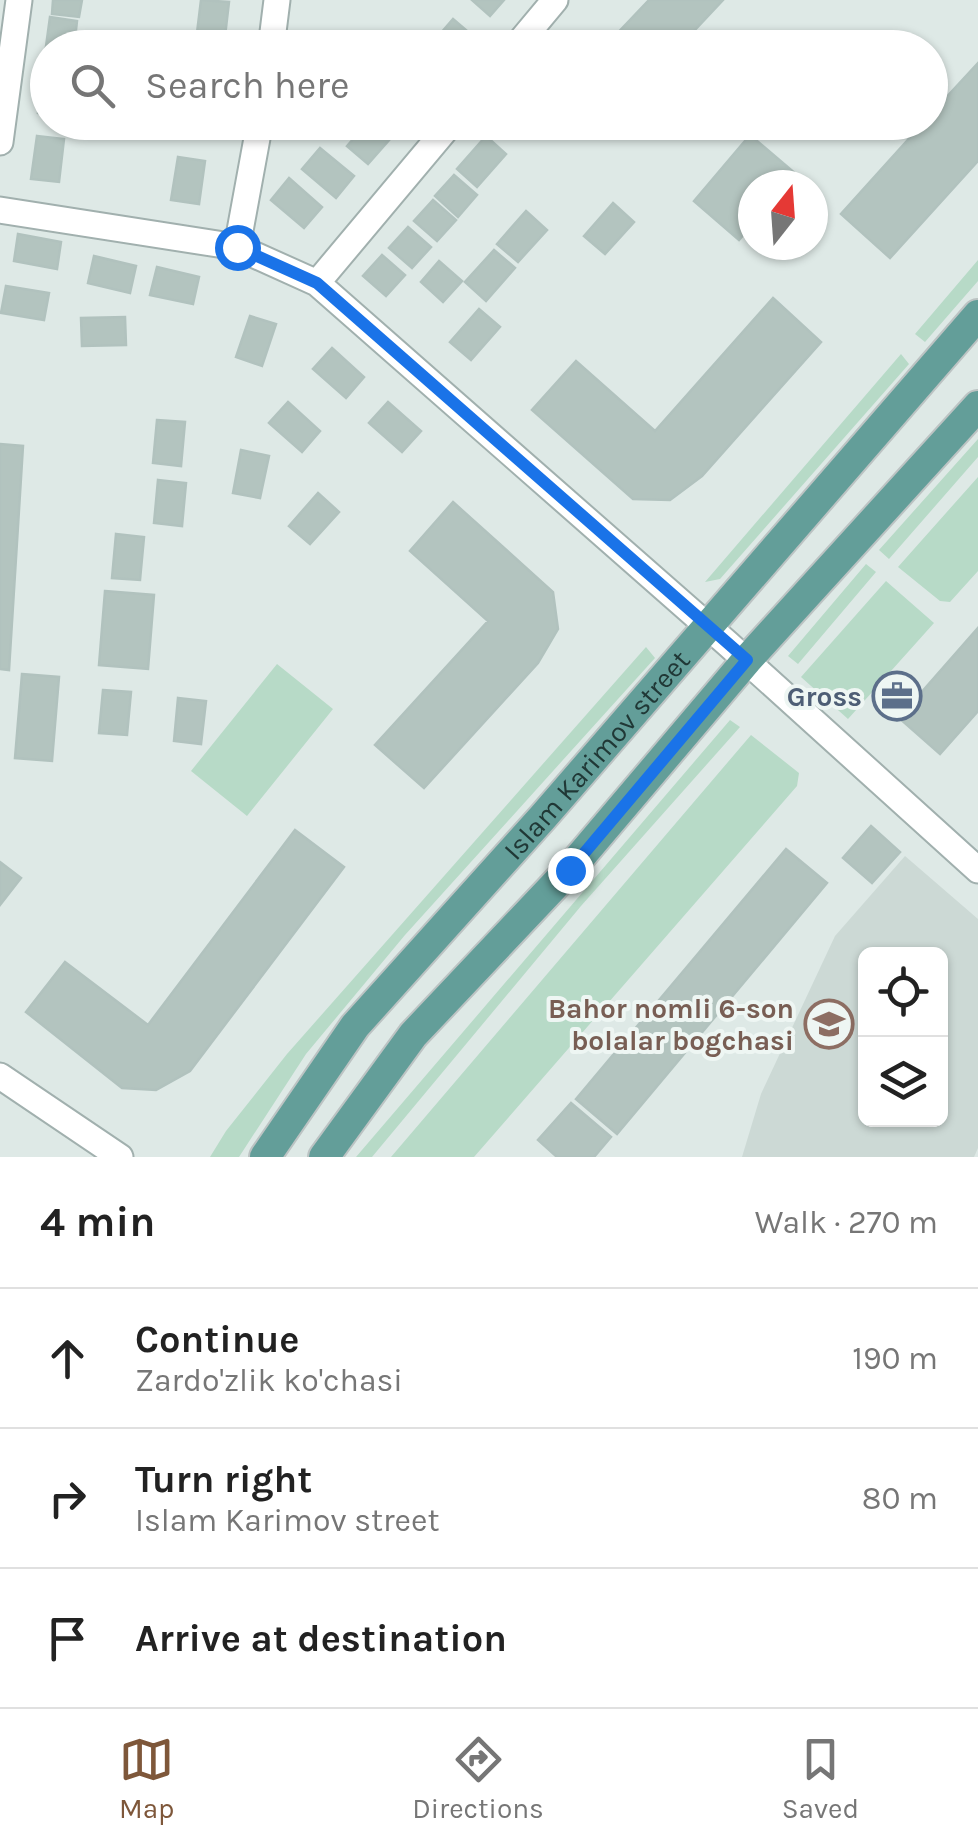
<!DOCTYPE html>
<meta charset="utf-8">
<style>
body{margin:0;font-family:Karla,sans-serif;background:#f2f2f2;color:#222}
.controls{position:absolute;right:30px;bottom:30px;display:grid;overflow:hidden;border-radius:15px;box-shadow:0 2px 8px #0004}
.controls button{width:90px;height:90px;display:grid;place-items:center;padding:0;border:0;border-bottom:2px solid #e0e0e0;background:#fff;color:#222;font:50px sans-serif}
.compass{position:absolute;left:738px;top:170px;width:90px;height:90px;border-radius:50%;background:#fff;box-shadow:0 2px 8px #0004;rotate:17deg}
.stop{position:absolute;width:30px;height:30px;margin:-22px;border:8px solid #1a73e8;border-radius:50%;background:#fff}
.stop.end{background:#1a73e8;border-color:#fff;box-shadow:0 2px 10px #0008}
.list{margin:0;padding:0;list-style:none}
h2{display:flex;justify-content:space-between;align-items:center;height:130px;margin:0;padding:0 40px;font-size:42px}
h2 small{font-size:32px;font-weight:400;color:#767676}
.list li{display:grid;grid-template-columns:65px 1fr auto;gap:30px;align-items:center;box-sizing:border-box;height:140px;padding:0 40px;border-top:2px solid #e0e0e0}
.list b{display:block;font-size:38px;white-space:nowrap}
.list p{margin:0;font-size:32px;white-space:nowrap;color:#767676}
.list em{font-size:32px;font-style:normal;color:#767676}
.icon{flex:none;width:55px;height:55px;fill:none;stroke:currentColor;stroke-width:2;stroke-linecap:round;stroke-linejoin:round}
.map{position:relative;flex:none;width:978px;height:1157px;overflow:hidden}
.search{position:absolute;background:#fff;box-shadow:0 2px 8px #0004;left:30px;right:30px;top:30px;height:110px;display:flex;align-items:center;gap:25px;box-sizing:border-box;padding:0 35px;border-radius:55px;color:#767676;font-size:38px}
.sheet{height:550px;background:#fff}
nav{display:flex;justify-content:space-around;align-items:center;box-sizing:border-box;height:140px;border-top:2px solid #e0e0e0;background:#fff;font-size:28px;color:#767676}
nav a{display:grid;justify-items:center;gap:5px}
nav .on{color:#7e573a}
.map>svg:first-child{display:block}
.built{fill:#ccd9d5;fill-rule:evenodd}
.green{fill:#b7dac7}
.building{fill:#b3c4bf;stroke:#b1c2be;stroke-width:2.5}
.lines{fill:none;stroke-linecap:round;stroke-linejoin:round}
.street-casing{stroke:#a1b0ae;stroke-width:29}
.primary-casing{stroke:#bcc3c3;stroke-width:34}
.street{stroke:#fff;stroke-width:25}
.primary{stroke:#639e99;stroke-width:30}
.route{stroke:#1a73e8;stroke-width:12}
.labels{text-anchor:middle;stroke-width:8;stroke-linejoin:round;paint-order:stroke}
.service-label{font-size:28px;font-weight:bold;fill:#4e5e75;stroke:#eef6f3;text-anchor:end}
.street-label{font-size:28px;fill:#203836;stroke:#eef6f3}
.education-label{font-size:28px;font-weight:bold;fill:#785e54;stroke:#eef6f3;text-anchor:end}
</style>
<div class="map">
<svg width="978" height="1157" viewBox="0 0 978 1157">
<rect width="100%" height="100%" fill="#dee9e6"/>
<path class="built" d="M905 856 978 919V1148L974 1157H742L761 1094 835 936ZM866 954H940V1120H866Z"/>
<path class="green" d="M978 260V281L925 342 915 334Z
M901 354 909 364 720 579 705 582Z
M978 439V457L889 559 879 550Z
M978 477V571L950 602 940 601 898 567Z
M866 564 876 572 798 664 788 656Z
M886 581 934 623 848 719 801 677Z
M646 647 655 658 405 935 306 1054 239 1157H210L226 1131 287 1054Z
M277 664 333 709 247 816 191 771Z
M730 720 740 727 581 906 372 1157H356Z
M751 735 799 773 797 786 474 1157H391Z"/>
<path class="building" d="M53 0H82L79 17 52 14Z
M201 0 229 2 224 45 196 41Z
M472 0H504L490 16Z
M649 0H723L678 48H622L612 39Z
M50 17 77 21 74 48H48V61H44Z
M453 19 474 37 465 48H428Z
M978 63V161L890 258 841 214 924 122H930V115Z
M44 70 48 71V115L38 113Z
M368 122H387L397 131 368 164 347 146Z
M750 135 796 174 786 185H753V224L739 240 694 201Z
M37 136 64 139 59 182 31 179Z
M486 136 506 154 477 187 457 169Z
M320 148 354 176 336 198 302 169Z
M178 157 205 161 199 204 171 200Z
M454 175 477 195 458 217 435 196Z
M289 178 322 207 304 228 271 200Z
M433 200 456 220 437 241 414 221Z
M613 203 634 222 605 254 584 236Z
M526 211 547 230 518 262 497 244Z
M408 227 431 247 412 268 389 248Z
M18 234 61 242 57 269 14 261Z
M494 250 515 268 486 301 465 282Z
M382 255 405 275 386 296 363 276Z
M94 256 136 266 130 293 88 283Z
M439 261 462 281 443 302 421 282Z
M157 267 199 277 193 304 150 295Z
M6 286 49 293 44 320 1 313Z
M773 298 821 342 702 476 670 500 633 499 532 410 576 361 655 431Z
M479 309 500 327 471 360 450 342Z
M250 316 276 324 262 366 236 357Z
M125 317 126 345 82 346 81 318Z
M332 348 364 377 346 398 313 369Z
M288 402 320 431 302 452 269 423Z
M388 402 421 431 402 452 369 423Z
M157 420 185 422 181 466 153 463Z
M0 444 23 446 9 670 0 669Z
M241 450 269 456 260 498 233 493Z
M158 480 186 483 182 526 154 523Z
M318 493 339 512 310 544 289 526Z
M453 502 553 592 558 629 538 663 424 788 375 745 488 621 410 551Z
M116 534 144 537 140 580 112 578Z
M105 591 154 595 148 669 99 665Z
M978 628V711L940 754 899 718Z
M22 674 59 677 52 761 15 758Z
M103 690 131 692 127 735 99 733Z
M178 698 206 701 201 744 174 741Z
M871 826 900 852 872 883 843 858Z
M295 830 344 867 190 1071 156 1090 122 1088 26 1012 65 962 148 1025Z
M786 849 827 883 617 1134 576 1099Z
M0 862 21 878 0 905Z
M571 1103 611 1137 594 1157H557L538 1140Z"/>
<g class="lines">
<g class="street-casing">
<path id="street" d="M271 48 277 0
M515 48 555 0
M0 142 19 0
M0 210 237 247 317 283 728 644 978 870
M237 247 260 122
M317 283 452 122
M0 1076 120 1157"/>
</g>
<g class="primary-casing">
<g id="primary">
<path id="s1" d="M265 1157 355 1026 543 817 978 315"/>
<path d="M324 1157 413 1035 569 870 747 660 978 406"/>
</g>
</g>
<use href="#street" class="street"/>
<use href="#primary" class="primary"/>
</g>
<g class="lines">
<path class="route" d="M237 247 317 283 747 660 570 870"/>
</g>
<defs>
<g id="office-ring" transform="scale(2.5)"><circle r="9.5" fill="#eef6f3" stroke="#5c6f8a" stroke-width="1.5"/><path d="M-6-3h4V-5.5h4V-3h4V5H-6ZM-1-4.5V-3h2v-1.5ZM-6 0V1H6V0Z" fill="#5c6f8a"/></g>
<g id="school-ring" transform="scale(2.5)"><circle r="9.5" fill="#eef6f3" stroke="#8d6e63" stroke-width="1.5"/><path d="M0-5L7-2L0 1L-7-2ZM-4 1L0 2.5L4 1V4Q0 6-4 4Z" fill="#8d6e63"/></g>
</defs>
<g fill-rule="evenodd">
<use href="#office-ring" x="897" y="696"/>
<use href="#school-ring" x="829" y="1024"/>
</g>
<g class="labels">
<g class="service-label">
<text x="862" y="706">Gross</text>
</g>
<g class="street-label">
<text dy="10" stroke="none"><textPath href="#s1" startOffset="522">Islam Karimov street</textPath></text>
</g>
<g class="education-label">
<text x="794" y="1018">Bahor nomli 6-son<tspan x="794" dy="32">bolalar bogchasi</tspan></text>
</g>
</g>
</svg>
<div class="controls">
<button><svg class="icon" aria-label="locate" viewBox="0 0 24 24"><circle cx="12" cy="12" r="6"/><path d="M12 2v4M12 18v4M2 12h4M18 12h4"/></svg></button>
<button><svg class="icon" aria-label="layers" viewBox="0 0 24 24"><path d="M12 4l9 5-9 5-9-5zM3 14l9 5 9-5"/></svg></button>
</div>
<svg class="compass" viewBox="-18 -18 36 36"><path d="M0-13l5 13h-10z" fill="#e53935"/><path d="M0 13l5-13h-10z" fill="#767676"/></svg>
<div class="stop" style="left:237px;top:247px"></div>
<div class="stop end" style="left:570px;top:870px"></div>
<div class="search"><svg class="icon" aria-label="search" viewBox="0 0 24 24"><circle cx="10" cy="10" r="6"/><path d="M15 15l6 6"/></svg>Search here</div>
</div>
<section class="sheet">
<h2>4 min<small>Walk · 270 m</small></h2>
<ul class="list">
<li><svg class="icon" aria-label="ahead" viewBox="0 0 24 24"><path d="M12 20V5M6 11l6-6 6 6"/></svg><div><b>Continue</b><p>Zardo'zlik ko'chasi</p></div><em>190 m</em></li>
<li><svg class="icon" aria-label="right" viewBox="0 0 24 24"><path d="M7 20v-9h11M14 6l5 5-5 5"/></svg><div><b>Turn right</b><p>Islam Karimov street</p></div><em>80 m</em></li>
<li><svg class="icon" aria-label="arrive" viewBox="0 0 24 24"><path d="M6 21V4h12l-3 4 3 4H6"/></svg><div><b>Arrive at destination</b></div></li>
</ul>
</section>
<nav>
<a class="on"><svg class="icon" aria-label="map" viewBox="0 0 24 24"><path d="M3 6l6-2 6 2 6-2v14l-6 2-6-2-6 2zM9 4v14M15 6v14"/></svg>Map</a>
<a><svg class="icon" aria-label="directions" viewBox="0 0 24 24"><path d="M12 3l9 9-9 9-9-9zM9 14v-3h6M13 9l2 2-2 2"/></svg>Directions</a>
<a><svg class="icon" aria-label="saved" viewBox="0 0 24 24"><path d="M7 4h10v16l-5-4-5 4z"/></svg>Saved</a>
</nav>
